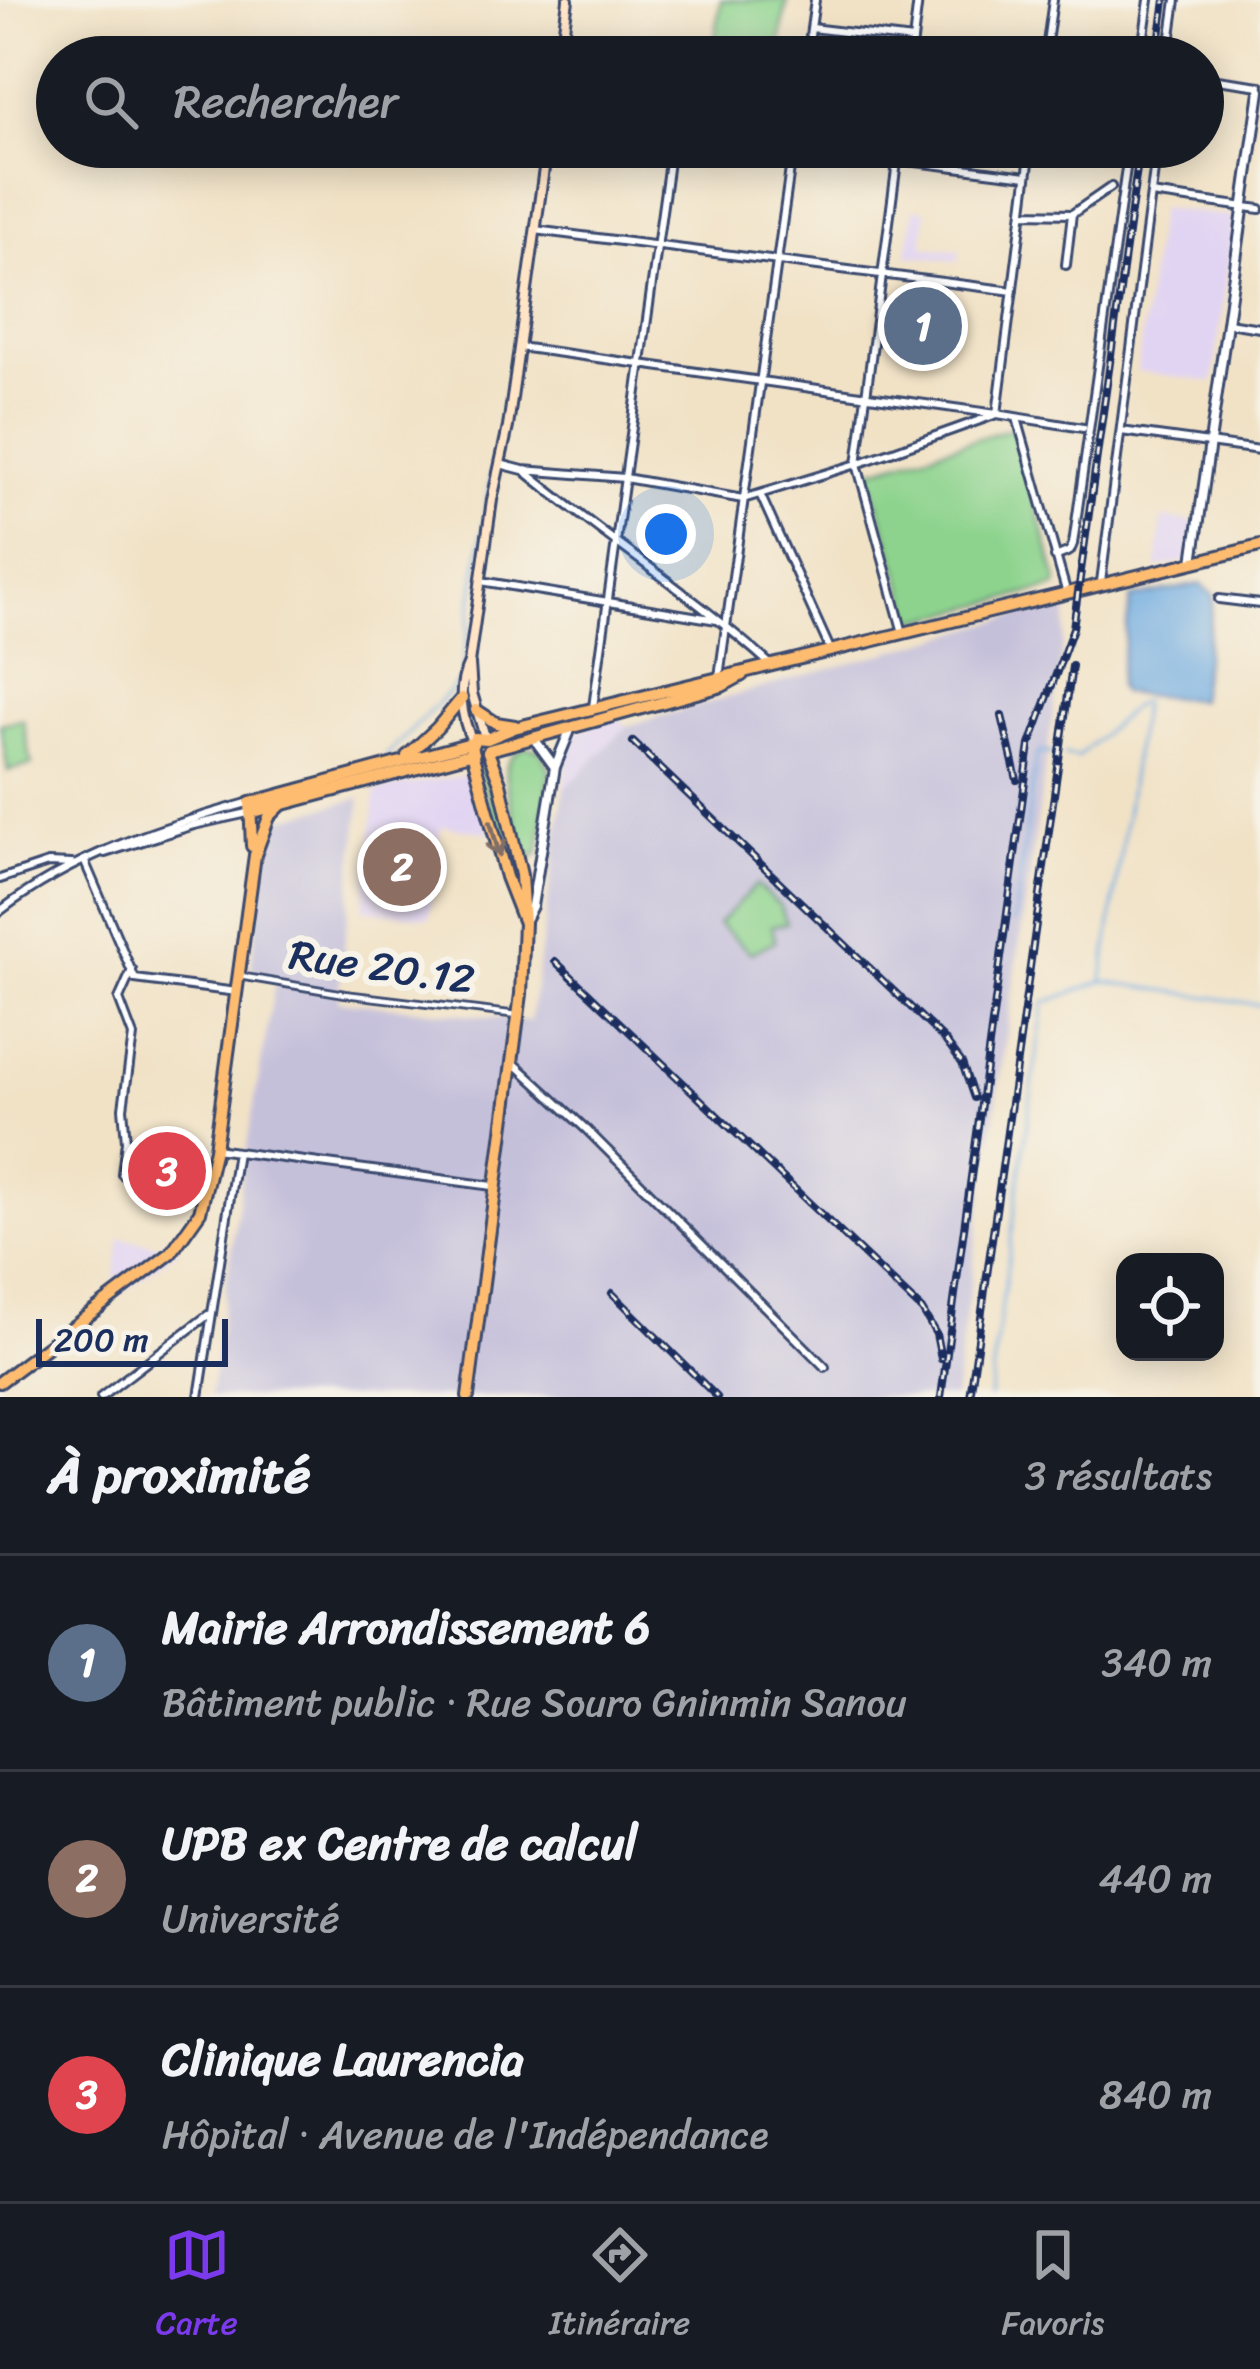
<!DOCTYPE html>
<html lang="fr">
<meta charset="utf-8">
<style>
body{margin:0;font-family:Sriracha,sans-serif;background:#242831;color:#f1f3f6}
.controls{position:absolute;right:36px;bottom:36px;display:grid;overflow:hidden;border-radius:24px;box-shadow:0 6px 30px #0003}
.controls button{width:108px;height:108px;display:grid;place-items:center;padding:0;border:0;border-bottom:3px solid #363941;background:#171b24;color:#f1f3f6;font:60px sans-serif}
.scale{position:absolute;left:36px;bottom:30px;width:192px;box-sizing:border-box;padding-left:12px;border:6px solid #1b2f5e;border-top:0;font-size:33px;line-height:42px;white-space:nowrap;color:#1b2f5e;-webkit-text-stroke:9px #f7f3e8;paint-order:stroke}
.you{position:absolute;left:666px;top:534px;width:42px;height:42px;margin:-30px;border:9px solid #fff;border-radius:50%;background:#1a73e8;box-shadow:0 0 0 18px #1a73e833}
.badge{display:grid;place-items:center;width:78px;height:78px;border-radius:50%;background:#7c3aed;color:#fff;font-size:39px;font-weight:700}
.pin{position:absolute;translate:-50% -50%;border:6px solid #fff;box-shadow:0 3px 12px #0006}
.list{margin:0;padding:0;list-style:none}
h2{display:flex;justify-content:space-between;align-items:center;height:156px;margin:0;padding:0 48px;font-size:51px}
h2 small{font-size:39px;font-weight:400;color:#9ea1a6}
.list li{display:grid;grid-template-columns:78px 1fr auto;gap:36px;align-items:center;box-sizing:border-box;height:216px;padding:0 48px;border-top:3px solid #363941}
.list b{display:block;font-size:45px;white-space:nowrap}
.list p{margin:0;font-size:39px;white-space:nowrap;color:#9ea1a6}
.list em{font-size:39px;font-style:normal;color:#9ea1a6}
.icon{flex:none;width:66px;height:66px;fill:none;stroke:currentColor;stroke-width:2;stroke-linecap:round;stroke-linejoin:round}
.map{position:relative;flex:none;width:1260px;height:1397px;overflow:hidden}
.search{position:absolute;background:#171b24;box-shadow:0 6px 30px #0003;left:36px;right:36px;top:36px;height:132px;display:flex;align-items:center;gap:30px;box-sizing:border-box;padding:0 42px;border-radius:66px;color:#9ea1a6;font-size:45px}
.sheet{height:804px;background:#171b24}
nav{display:flex;justify-content:space-around;align-items:center;box-sizing:border-box;height:168px;border-top:3px solid #363941;background:#171b24;font-size:33px;color:#9ea1a6}
nav a{display:grid;justify-items:center;gap:6px}
nav .on{color:#7c3aed}
.map>svg:first-child{display:block}
.built{fill:#e1d4f3}
.industrial{fill:#c5c0da}
.green{fill:#8dd38d;stroke:#548176;stroke-width:3}
.water{fill:#6fabe0;stroke:#456d9f;stroke-width:3}
.lines{fill:none;stroke-linecap:round;stroke-linejoin:round}
.stream{stroke:#6fabe0;stroke-width:3}
.pedestrian-casing{stroke:#3b4a6e;stroke-width:10}
.minor-casing{stroke:#3b4a6e;stroke-width:12}
.tertiary-casing{stroke:#3b4a6e;stroke-width:14}
.secondary-casing{stroke:#3b4a6e;stroke-width:14}
.trunk-casing{stroke:#3b4a6e;stroke-width:16}
.pedestrian{stroke:#fff;stroke-width:4.5}
.minor{stroke:#fff;stroke-width:6}
.tertiary{stroke:#fff;stroke-width:8}
.secondary{stroke:#ffe4c6;stroke-width:8}
.trunk{stroke:#febc70;stroke-width:10}
.rail-casing{stroke:#1b2f5e;stroke-width:8}
.rail{stroke:#f7f3e8;stroke-width:3;stroke-dasharray:9;stroke-linecap:butt}
.oneway{stroke:#816e66}
.labels{text-anchor:middle;stroke-width:12;stroke-linejoin:round;paint-order:stroke}
.street-label{font-size:42px;fill:#1b2f5e;stroke:#f7f3e8}
</style>
<div class="map">
<svg width="1260" height="1397" viewBox="0 0 1260 1397">
<rect width="100%" height="100%" fill="#f7f3e8"/>
<filter id="ink" filterUnits="userSpaceOnUse"><feTurbulence type="fractalNoise" baseFrequency=".00833" numOctaves="2"/><feDisplacementMap in="SourceGraphic" scale="24" xChannelSelector="R" yChannelSelector="G"/><feConvolveMatrix kernelMatrix="1 2 1 2 8 2 1 2 1" color-interpolation-filters="sRGB"/></filter>
<filter id="wash" filterUnits="userSpaceOnUse"><feTurbulence type="fractalNoise" baseFrequency=".004" numOctaves="4" result="noise"/><feDisplacementMap in="SourceGraphic" scale="48" xChannelSelector="R" yChannelSelector="G"/><feGaussianBlur stdDeviation="2.7" result="paint"/><feColorMatrix in="noise" values="0 0 0 0 0 0 0 0 0 0 0 0 0 0 0 0 0 1.4 0 .05"/><feComposite in="paint" operator="in"/></filter>
<g filter="url(#wash)">
<rect width="100%" height="100%" fill="#f1e2c6"/>
<path class="built" d="M914 208 926 210 923 247 960 251 958 261 907 255Z
M1159 208 1234 217 1213 382 1137 371Z
M1162 518 1196 522 1191 560 1157 568Z
M619 717 627 726 564 790 569 740 578 730Z
M466 775 474 783 491 833 441 826 429 918 363 909 376 790Z
M120 1238 179 1249 112 1301Z"/>
<path class="industrial" d="M1069 601 954 1397H210L243 1168 276 977 250 975 269 822 361 798 338 1001 530 1021 564 790 627 726Z"/>
<path class="green" d="M721 0H787L779 49 715 40Z
M1013 428 1058 581 1056 587 914 621 868 471Z
M23 720 32 765 8 771 0 724Z
M526 747 540 750 550 770 539 852 532 858C520 846 504 786 506 769 508 757 516 752 526 747Z
M484 763 491 765 517 865 518 887 506 862 479 768Z
M756 885 780 906 787 923 772 926 775 941 751 953 718 924Z"/>
<path class="water" d="M1200 584 1214 595 1199 700 1122 693 1118 686 1131 598Z"/>
<g class="lines">
<path class="stream" d="M462 672 490 481 502 431
M1065 755 1078 757 1138 702
M386 756 460 681
M1014 922 1036 757 1040 752 1055 754
M1103 979 1142 701
M989 1397 1044 1003 1103 981 1260 1005"/>
</g>
</g>
<g filter="url(#ink)">
<g class="lines">
<g class="pedestrian-casing">
<path id="pedestrian" d="M239 976 345 994 518 1015"/>
</g>
<g class="minor-casing">
<path id="minor" d="M811 28 913 40
M807 57 815 0
M911 57 918 0
M1045 57 1053 0
M1141 57 1149 0
M1168 57 1176 0
M1203 78 1260 86
M796 147 1027 176
M899 147 857 464 903 633
M1151 194 1260 209
M1023 213 1072 214 1111 187
M535 230 1013 291
M1066 265 1072 214
M1228 323 1260 328
M519 347 997 414 1031 147
M1017 418 1067 594
M1121 431 1260 450
M500 464 523 470 625 478 743 499 857 464 997 414 1083 428
M526 472C606 538 693 595 770 664
M760 494 830 649
M1055 557 1070 551 1073 544 1129 147
M481 581 717 620
M1101 582 1157 147
M1219 599 1260 604
M719 677 793 147
M593 707 671 147
M105 853 194 825 248 813
M84 860 135 979 237 992
M0 879 48 863 72 864
M0 911C75 854 158 828 247 803
M132 970 119 999 133 1036 123 1108 126 1141 122 1174 129 1178 205 1185
M515 1064 587 1130 825 1367
M215 1149 493 1186
M101 1397 208 1315
M199 1397 237 1152"/>
</g>
<g class="tertiary-casing">
<path id="tertiary" d="M1193 562 1260 91
M535 740 554 766
M524 922 532 906 555 767 571 728"/>
</g>
<g class="secondary-casing">
<path id="secondary" d="M560 57 568 0
M470 664 472 693 485 737
M472 741C461 717 457 687 469 663L492 500 508 427 547 147"/>
</g>
<g class="trunk-casing">
<path id="trunk" d="M476 710 496 723 515 726
M489 750 722 686 742 675
M407 756 437 728 462 698
M250 813 474 753
M252 846 250 803 471 743
M524 923 506 877 471 749 475 738 487 739 514 728 1260 546
M0 1382 171 1253 200 1212 215 1149 255 855 269 817 283 803
M468 1397 521 994 524 923 521 875 500 783 488 752"/>
</g>
<use href="#pedestrian" class="pedestrian"/>
<use href="#minor" class="minor"/>
<use href="#tertiary" class="tertiary"/>
<use href="#secondary" class="secondary"/>
<use href="#trunk" class="trunk"/>
<g class="rail-casing">
<path id="rail" d="M1157 57 1165 0
M1002 716 1017 780
M633 742 944 1039 962 1063 974 1098
M555 961 922 1310 936 1334 941 1359
M612 1293 717 1397
M941 1397 1030 745 1073 628 1140 147
M970 1397 1072 666"/>
</g>
<use href="#rail" class="rail"/>
</g>
<defs><path id="oneway-shaft" d="M-6 0H5M1.5-3L5.5 0L1.5 3" fill="none" stroke-width="1.6" stroke-linecap="round" stroke-linejoin="round" transform="scale(3)"/></defs>
<use class="oneway" href="#oneway-shaft" transform="translate(495 839) rotate(75)"/>
</g>
<g class="labels">
<g class="street-label">
<text transform="translate(382 966) rotate(8)" y="15">Rue 20.12</text>
</g>
</g>
</svg>
<div class="controls">
<button><svg class="icon" aria-label="locate" viewBox="0 0 24 24"><circle cx="12" cy="12" r="6"/><path d="M12 2v4M12 18v4M2 12h4M18 12h4"/></svg></button>
</div>
<div class="scale">200 m</div>
<div class="you"></div>
<div class="pin badge" style="left:923px;top:326px;background:#5c6f8a">1</div>
<div class="pin badge" style="left:402px;top:867px;background:#8d6e63">2</div>
<div class="pin badge" style="left:167px;top:1171px;background:#e0444e">3</div>
<div class="search"><svg class="icon" aria-label="search" viewBox="0 0 24 24"><circle cx="10" cy="10" r="6"/><path d="M15 15l6 6"/></svg>Rechercher</div>
</div>
<section class="sheet">
<h2>À proximité<small>3 résultats</small></h2>
<ul class="list">
<li><span class="badge" style="background:#5c6f8a">1</span><div><b>Mairie Arrondissement 6</b><p>Bâtiment public · Rue Souro Gninmin Sanou</p></div><em>340 m</em></li>
<li><span class="badge" style="background:#8d6e63">2</span><div><b>UPB ex Centre de calcul</b><p>Université</p></div><em>440 m</em></li>
<li><span class="badge" style="background:#e0444e">3</span><div><b>Clinique Laurencia</b><p>Hôpital · Avenue de l'Indépendance</p></div><em>840 m</em></li>
</ul>
</section>
<nav>
<a class="on"><svg class="icon" aria-label="map" viewBox="0 0 24 24"><path d="M3 6l6-2 6 2 6-2v14l-6 2-6-2-6 2zM9 4v14M15 6v14"/></svg>Carte</a>
<a><svg class="icon" aria-label="directions" viewBox="0 0 24 24"><path d="M12 3l9 9-9 9-9-9zM9 14v-3h6M13 9l2 2-2 2"/></svg>Itinéraire</a>
<a><svg class="icon" aria-label="saved" viewBox="0 0 24 24"><path d="M7 4h10v16l-5-4-5 4z"/></svg>Favoris</a>
</nav>
